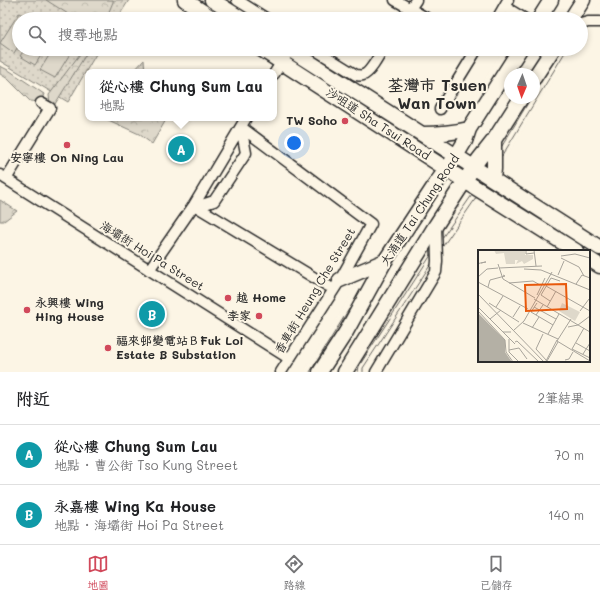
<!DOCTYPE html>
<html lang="zh-TW">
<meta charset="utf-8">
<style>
body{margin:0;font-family:Mali,"LXGW WenKai TC",sans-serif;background:#f6f6f6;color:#202124}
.compass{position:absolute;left:504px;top:68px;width:36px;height:36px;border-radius:50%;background:#fff;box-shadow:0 2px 6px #0003;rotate:182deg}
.you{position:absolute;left:294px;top:143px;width:14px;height:14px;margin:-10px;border:3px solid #fff;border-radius:50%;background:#1a73e8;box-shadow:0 0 0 6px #1a73e833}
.badge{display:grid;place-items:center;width:26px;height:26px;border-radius:50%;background:#d1495b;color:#fff;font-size:13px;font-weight:700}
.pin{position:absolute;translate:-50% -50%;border:2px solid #fff;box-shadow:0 1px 4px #0006}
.popup{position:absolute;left:85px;top:69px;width:192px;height:52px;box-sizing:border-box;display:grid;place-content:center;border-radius:8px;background:#fff;filter:drop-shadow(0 1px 3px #0005);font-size:13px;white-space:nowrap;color:#757577}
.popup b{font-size:15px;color:#202124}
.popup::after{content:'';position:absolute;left:50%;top:100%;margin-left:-8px;border:8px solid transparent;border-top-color:#fff}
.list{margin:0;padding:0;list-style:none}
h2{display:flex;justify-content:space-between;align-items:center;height:52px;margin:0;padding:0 16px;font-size:17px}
h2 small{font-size:13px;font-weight:400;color:#757577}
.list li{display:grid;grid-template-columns:26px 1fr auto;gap:12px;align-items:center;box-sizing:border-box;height:60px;padding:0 16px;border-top:1px solid #e0e0e0}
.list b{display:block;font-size:15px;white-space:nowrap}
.list p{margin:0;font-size:13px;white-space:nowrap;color:#757577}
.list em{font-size:13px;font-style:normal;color:#757577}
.icon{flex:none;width:22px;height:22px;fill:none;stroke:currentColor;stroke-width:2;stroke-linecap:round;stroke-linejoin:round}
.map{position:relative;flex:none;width:600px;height:372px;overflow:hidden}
.search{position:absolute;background:#fff;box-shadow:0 2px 6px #0003;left:12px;right:12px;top:12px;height:44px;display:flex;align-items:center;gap:10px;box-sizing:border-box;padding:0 14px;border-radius:22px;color:#757577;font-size:15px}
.sheet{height:172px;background:#fff}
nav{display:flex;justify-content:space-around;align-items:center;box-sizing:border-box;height:56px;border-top:1px solid #e0e0e0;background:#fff;font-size:11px;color:#757577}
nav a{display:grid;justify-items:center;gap:2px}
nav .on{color:#d1495b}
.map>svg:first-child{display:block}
.grass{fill:url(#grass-dots);stroke:#84827a}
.forest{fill:url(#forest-crowns);stroke:#84827a}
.pitch{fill:#ded8ca;stroke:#84827a}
.pier{fill:#fcf5e5;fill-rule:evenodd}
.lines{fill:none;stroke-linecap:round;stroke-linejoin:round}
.shore{stroke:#62605c;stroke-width:1}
.street-casing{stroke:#2b2b2b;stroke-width:13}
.secondary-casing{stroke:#2b2b2b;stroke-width:17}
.street{stroke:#fcf5e5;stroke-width:10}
.secondary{stroke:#fcf5e5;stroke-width:14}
.poi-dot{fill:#d1495b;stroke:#fcf5e5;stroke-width:1.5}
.labels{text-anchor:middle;stroke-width:4;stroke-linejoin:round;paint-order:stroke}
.poi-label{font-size:12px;font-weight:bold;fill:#2b2b2b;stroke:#fcf5e5;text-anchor:start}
.street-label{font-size:12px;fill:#2b2b2b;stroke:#fcf5e5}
.district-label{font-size:16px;font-weight:bold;fill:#2b2b2b;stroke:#fcf5e5}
.inset-road{fill:none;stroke:#a8a49b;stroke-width:1}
.view{fill:#e8590c;fill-opacity:0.15;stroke:#e8590c;stroke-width:2}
.inset-edge{fill:none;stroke:#2b2b2b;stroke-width:2}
</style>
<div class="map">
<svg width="600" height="372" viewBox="0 0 600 372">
<defs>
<pattern id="grass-dots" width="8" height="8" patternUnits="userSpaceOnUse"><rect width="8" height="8" fill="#ded8ca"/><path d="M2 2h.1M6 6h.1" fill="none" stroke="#bfbaae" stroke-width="1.8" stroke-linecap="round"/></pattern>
<pattern id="forest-crowns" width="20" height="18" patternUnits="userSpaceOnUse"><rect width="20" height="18" fill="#ded8ca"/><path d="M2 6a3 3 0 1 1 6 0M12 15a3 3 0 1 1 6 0" fill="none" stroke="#bfbaae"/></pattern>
</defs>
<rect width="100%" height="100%" fill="#fcf5e5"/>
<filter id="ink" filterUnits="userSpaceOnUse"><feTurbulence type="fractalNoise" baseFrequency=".025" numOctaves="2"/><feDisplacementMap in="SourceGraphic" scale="8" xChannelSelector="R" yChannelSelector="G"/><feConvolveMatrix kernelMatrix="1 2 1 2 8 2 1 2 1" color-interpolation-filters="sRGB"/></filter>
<g filter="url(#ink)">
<path class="grass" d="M0 0H129L117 19H19V49H99L68 102 0 61Z"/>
<path class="forest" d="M46 0H113V2L106 19H76Z
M83 50 88 51 55 104H50L49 95Z
M144 60 145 72H133Z
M0 66 10 71 44 94 41 102 30 101 8 79 0 74Z
M104 118H167L152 144 139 134Z
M0 200 17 211 4 221H0Z"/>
<path class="pitch" d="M19 13 29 19H19V45L14 53 0 43Z
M25 49H45L35 65 20 56Z
M53 49H73L55 78 40 70Z"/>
<path class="pier" d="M534 0H600V1L581 33V19H523Z
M504 49H571L489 185 437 261 366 372H304ZM510 74H534V98H510Z"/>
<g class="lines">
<path class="shore" d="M502 146 531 98
M502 156 567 49
M442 238 472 195
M443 246 476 198
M310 372 349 309
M358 372 359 366 431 255
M363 372V368L431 264"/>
<g class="street-casing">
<path id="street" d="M237 0 267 19
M395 0 428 19
M505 7 525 19
M403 19 416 0
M497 19 508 0
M581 24 588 22H600
M314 49 356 75C358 75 360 76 363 75 370 73 379 56 383 49
M274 74 290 49
M440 109 477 49
M241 127 371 224 340 280 281 372
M0 175 290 359
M6 179 50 108 41 103
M194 205 328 286
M194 205 205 204 214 201 246 153 241 127
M149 270 194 205 246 118
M376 372 436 272 437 261 436 225"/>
</g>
<g class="secondary-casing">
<path id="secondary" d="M185 0 214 19
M212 0 242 19
M539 19 551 0
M571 19 583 0
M261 49 465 181 576 251
M289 49 600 248
M534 78 553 49
M422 134C439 134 452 133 469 129
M493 179 494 169V140
M589 259 600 266
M340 280 385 261
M320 372 346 332 385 261 437 182 456 156 465 141 469 129 520 49
M345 372 436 225 479 159 494 140 521 98"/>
</g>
<use href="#street" class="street"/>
<use href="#secondary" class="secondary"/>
</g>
</g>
<g class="poi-dot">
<circle cx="345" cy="121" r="4"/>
<circle cx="67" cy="145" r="4"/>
<circle cx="228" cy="298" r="4"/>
<circle cx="27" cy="310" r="4"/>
<circle cx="259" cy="316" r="4"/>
<circle cx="108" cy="348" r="4"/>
</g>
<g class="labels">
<g class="poi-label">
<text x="337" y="125" text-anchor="end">TW Soho</text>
<text x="67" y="162" text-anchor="middle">安寧樓 On Ning Lau</text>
<text x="236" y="302">越 Home</text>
<text x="35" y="307">永興樓 Wing<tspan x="35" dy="14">Hing House</tspan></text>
<text x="251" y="320" text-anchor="end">李家</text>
<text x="116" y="345">福來邨變電站ＢFuk Loi<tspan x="116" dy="14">Estate B Substation</tspan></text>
</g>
<g class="street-label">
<text transform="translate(378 124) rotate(33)" y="4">沙咀道 Sha Tsui Road</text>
<text transform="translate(420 210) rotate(-56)" y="4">大涌道 Tai Chung Road</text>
<text transform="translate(152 256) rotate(32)" y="4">海壩街 Hoi Pa Street</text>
<text transform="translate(315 291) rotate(-59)" y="4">香車街 Heung Che Street</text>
</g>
<g class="district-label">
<text x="437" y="91">荃灣市 Tsuen<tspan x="437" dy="18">Wan Town</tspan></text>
</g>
</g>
<g transform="translate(478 250)">
<rect width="112" height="112" fill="#fcf5e5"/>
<path d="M84 53 102 62 97 71 81 61Z" fill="#ded8ca"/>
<path d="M16 0H47V5H55V9L46 14 44 11 38 14 40 10H37V14H28L26 3 18 4Z" fill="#ded8ca"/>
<path d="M0 63 27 90V102L34 112H0Z" fill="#b4b0a5"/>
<path class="inset-road" d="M48 0V4L56 3M56 0 58 16M83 6 97 4 112 8M83 8 101 17 106 26M0 14 2 13H3L7 12H8L3 13M20 14 25 29 57 48M21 18 64 16M46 19 63 20 112 40M80 25 86 11M0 27 9 19 20 18M0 32 50 59M31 33 55 31 62 35M98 34 104 25 112 28M68 36 112 61M10 37 12 30 27 26 25 25M0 44 66 112M59 45 67 28M56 49 112 82M72 51 63 45 73 28 82 31M11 53 41 72M59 53 53 62 75 75M0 57 25 82H33M18 57 25 46M56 57 78 69M69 57 78 41M0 61 27 90 28 102 35 112M102 61 111 49M58 65 65 55M35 67 42 56M12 69 23 60M93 69 79 91 112 111M45 73 80 89M90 77 100 75 112 66M54 78 61 67M106 78 94 99 112 108M36 80 46 71 74 22M25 82 37 94M65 84 58 99 69 111M70 84 81 64M31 89V102L41 112M37 92 39 91 61 112M98 93 112 101M31 100 41 98 49 109M105 104 112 93M87 110 91 109 95 102M68 111 79 90M69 111 80 92"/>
<path class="view" d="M88 34 89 59 48 61 47 35Z"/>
<rect width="112" height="112" class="inset-edge"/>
</g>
</svg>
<svg class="compass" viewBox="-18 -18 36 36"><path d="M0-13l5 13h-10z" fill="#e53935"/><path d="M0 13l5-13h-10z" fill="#757577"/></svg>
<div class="you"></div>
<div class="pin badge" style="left:181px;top:149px;background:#0f9aa8">A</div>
<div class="popup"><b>從心樓 Chung Sum Lau</b>地點</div>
<div class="pin badge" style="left:152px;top:314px;background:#0f9aa8">B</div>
<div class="search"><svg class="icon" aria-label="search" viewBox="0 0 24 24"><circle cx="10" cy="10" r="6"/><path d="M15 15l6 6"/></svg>搜尋地點</div>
</div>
<section class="sheet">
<h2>附近<small>2筆結果</small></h2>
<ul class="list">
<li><span class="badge" style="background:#0f9aa8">A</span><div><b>從心樓 Chung Sum Lau</b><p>地點 · 曹公街 Tso Kung Street</p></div><em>70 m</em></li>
<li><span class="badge" style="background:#0f9aa8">B</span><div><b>永嘉樓 Wing Ka House</b><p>地點 · 海壩街 Hoi Pa Street</p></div><em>140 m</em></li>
</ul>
</section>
<nav>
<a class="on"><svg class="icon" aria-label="map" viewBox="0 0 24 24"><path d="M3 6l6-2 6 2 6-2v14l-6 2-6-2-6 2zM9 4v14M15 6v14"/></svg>地圖</a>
<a><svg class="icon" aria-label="directions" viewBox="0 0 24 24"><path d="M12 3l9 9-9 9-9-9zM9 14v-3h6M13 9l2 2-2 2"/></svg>路線</a>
<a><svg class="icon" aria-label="saved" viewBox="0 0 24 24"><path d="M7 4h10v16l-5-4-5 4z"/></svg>已儲存</a>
</nav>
